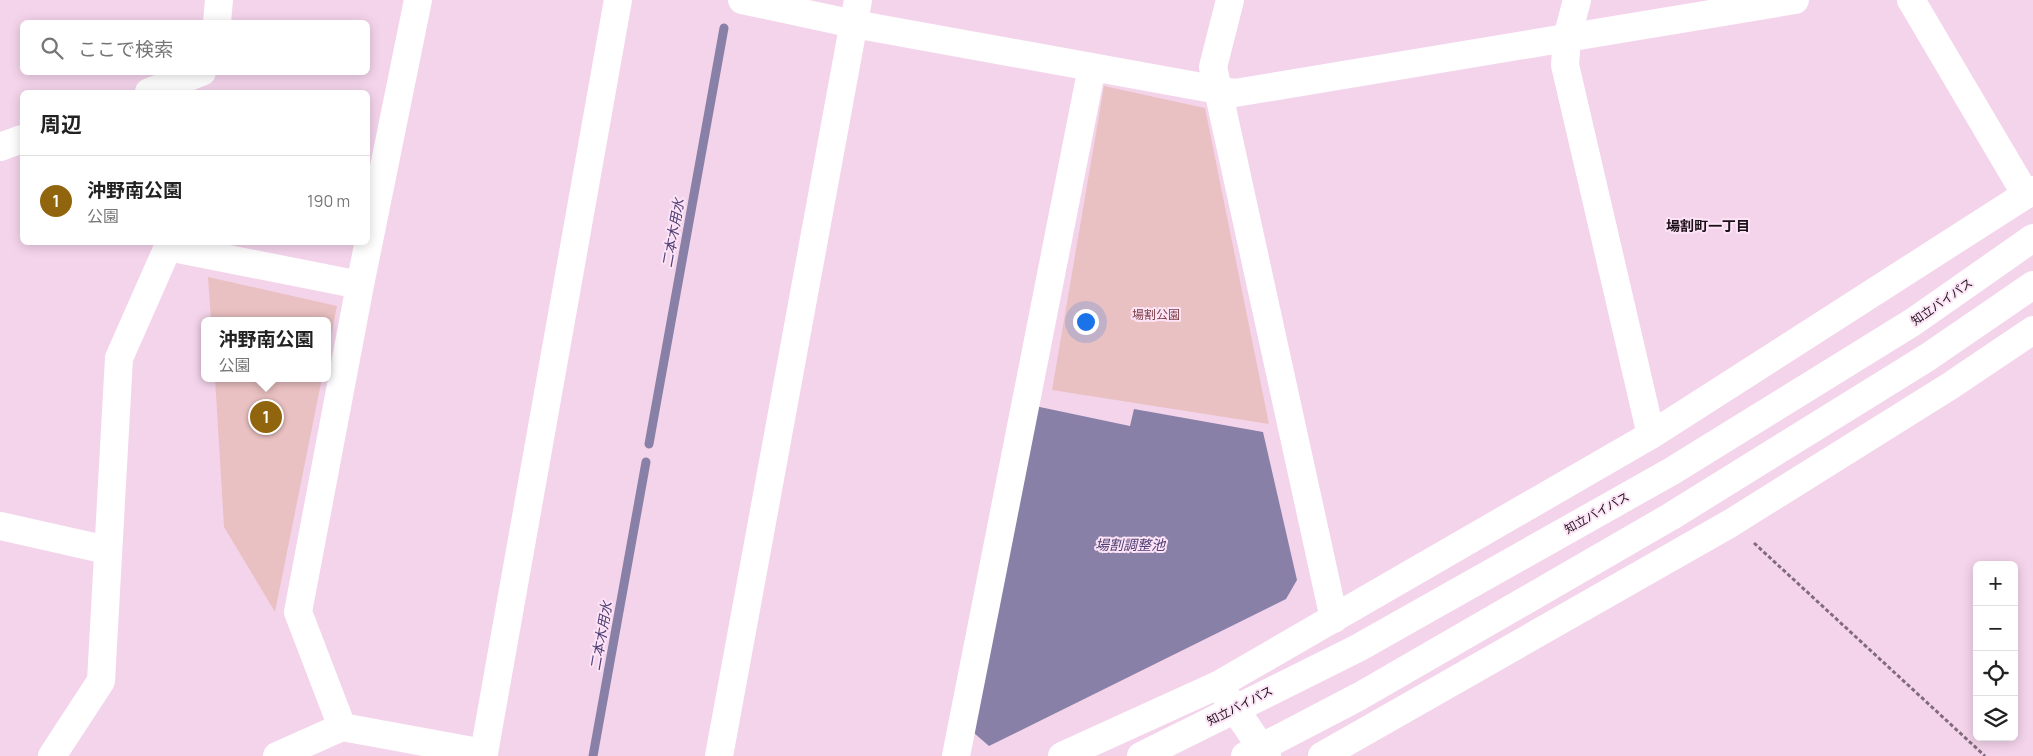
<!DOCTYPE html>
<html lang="ja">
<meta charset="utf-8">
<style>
body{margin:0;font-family:Manrope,"Noto Sans JP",sans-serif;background:#f2f2f2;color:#222}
.controls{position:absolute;right:15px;bottom:15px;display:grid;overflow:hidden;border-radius:8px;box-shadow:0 2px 12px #0003}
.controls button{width:45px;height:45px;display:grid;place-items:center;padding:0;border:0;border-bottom:1px solid #e0e0e0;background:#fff;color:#222;font:25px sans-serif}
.you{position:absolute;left:1085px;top:321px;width:18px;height:18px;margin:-12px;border:4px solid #fff;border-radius:50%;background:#1a73e8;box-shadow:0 0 0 8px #1a73e833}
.badge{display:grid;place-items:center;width:32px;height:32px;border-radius:50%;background:#91650e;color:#fff;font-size:16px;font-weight:700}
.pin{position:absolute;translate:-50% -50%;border:2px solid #fff;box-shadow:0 1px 5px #0006}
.popup{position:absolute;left:201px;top:317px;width:130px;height:65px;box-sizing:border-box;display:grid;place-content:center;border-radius:8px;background:#fff;filter:drop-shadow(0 1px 4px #0005);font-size:16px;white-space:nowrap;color:#767676}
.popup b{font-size:19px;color:#222}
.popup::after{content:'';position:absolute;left:50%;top:100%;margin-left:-10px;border:10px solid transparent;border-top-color:#fff}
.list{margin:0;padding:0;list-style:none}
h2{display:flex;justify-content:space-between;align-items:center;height:65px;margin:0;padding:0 20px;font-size:21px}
h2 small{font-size:16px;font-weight:400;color:#767676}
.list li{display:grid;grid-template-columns:32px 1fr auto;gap:15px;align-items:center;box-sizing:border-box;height:90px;padding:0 20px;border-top:1px solid #e0e0e0}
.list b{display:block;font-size:19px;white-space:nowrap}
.list p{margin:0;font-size:16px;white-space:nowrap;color:#767676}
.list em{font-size:16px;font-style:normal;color:#767676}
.icon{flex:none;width:28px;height:28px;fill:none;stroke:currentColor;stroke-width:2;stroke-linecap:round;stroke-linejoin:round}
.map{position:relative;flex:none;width:2033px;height:756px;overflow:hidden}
.search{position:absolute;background:#fff;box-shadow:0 2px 12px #0003;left:20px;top:20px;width:350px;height:55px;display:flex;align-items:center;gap:12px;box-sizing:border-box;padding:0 18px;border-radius:8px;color:#767676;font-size:19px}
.panel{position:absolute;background:#fff;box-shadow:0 2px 12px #0003;left:20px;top:90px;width:350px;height:155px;border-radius:8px}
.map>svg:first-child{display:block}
.green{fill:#eac1c2}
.water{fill:#8880a6}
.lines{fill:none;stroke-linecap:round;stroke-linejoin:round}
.stream{stroke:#8880a6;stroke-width:9}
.path{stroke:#816c7b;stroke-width:3;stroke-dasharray:4 2.5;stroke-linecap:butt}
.minor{stroke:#fff;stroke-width:28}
.tertiary{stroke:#fff;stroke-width:28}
.trunk{stroke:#fff;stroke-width:28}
.labels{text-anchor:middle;stroke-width:4;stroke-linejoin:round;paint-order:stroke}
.street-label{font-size:12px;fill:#1b1018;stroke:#fde3f6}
.park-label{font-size:12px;fill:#7d3d42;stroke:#fde3f6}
.neighbourhood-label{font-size:14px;font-weight:bold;fill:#1b1018;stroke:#fde3f6}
.water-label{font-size:14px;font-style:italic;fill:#4f4076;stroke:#fde3f6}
</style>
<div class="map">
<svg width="2033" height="756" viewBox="0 0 2033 756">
<rect width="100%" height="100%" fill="#f4d4eb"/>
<path class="green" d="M1104 86 1205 108 1269 424 1052 390Z
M208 277 337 306 327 355V321H211Z
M215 378H322L275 612 224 527Z"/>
<path class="water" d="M1035 406 1130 426 1134 409 1263 432 1297 580 1286 599 989 746 974 733Z"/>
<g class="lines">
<path class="stream" d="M649 444 724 28
M593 756 646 462"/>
<path class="path" d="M1754 543 1985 756"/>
<path class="minor" d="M418 0 360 285 298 612 342 727 484 753 483 756
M742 0 854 24 1235 93 1795 0
M1230 0 1213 67 1334 619
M1577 0 1567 38 1565 65 1651 435
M1911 0 2026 195
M217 22 219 0
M149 92 202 72
M0 147 22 139
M170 242 168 247 360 285
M0 526 107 550
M1222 690 1267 756
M484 753 618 0
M52 756 101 681 119 358 168 247
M277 756 342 727
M956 756 1092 67
M1062 756 1218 685 1651 435 2033 190
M1322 756 1731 523 1950 386 2033 330"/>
<path class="tertiary" d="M719 756 858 0"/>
<path class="trunk" d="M1141 756 1358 648 1672 471 1913 322 2033 238
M1245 756 1360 696 1670 517 1928 357 2033 285"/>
</g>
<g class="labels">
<g class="street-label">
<text transform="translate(1942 302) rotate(-35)" y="4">知立バイパス</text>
<text transform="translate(1597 513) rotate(-29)" y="4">知立バイパス</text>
<text transform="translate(1240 706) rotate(-27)" y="4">知立バイパス</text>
</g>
<g class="park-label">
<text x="1156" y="319">場割公園</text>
</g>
<g class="neighbourhood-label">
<text x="1708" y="231">場割町一丁目</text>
</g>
<g class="water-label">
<text transform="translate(673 233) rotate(-80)" y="5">二本木用水</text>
<text x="1130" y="550">場割調整池</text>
<text transform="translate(601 636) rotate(-80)" y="5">二本木用水</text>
</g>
</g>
</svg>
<div class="controls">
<button>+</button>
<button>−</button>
<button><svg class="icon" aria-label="locate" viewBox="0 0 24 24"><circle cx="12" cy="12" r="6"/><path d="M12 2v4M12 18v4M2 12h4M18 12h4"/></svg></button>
<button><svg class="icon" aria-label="layers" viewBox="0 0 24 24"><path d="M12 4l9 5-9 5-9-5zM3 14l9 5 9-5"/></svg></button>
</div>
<div class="you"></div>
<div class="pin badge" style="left:266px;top:417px">1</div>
<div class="popup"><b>沖野南公園</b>公園</div>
<div class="search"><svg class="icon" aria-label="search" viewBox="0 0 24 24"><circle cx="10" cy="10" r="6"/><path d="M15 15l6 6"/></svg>ここで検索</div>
<section class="panel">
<h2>周辺<small></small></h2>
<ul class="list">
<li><span class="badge">1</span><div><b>沖野南公園</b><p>公園</p></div><em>190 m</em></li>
</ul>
</section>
</div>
